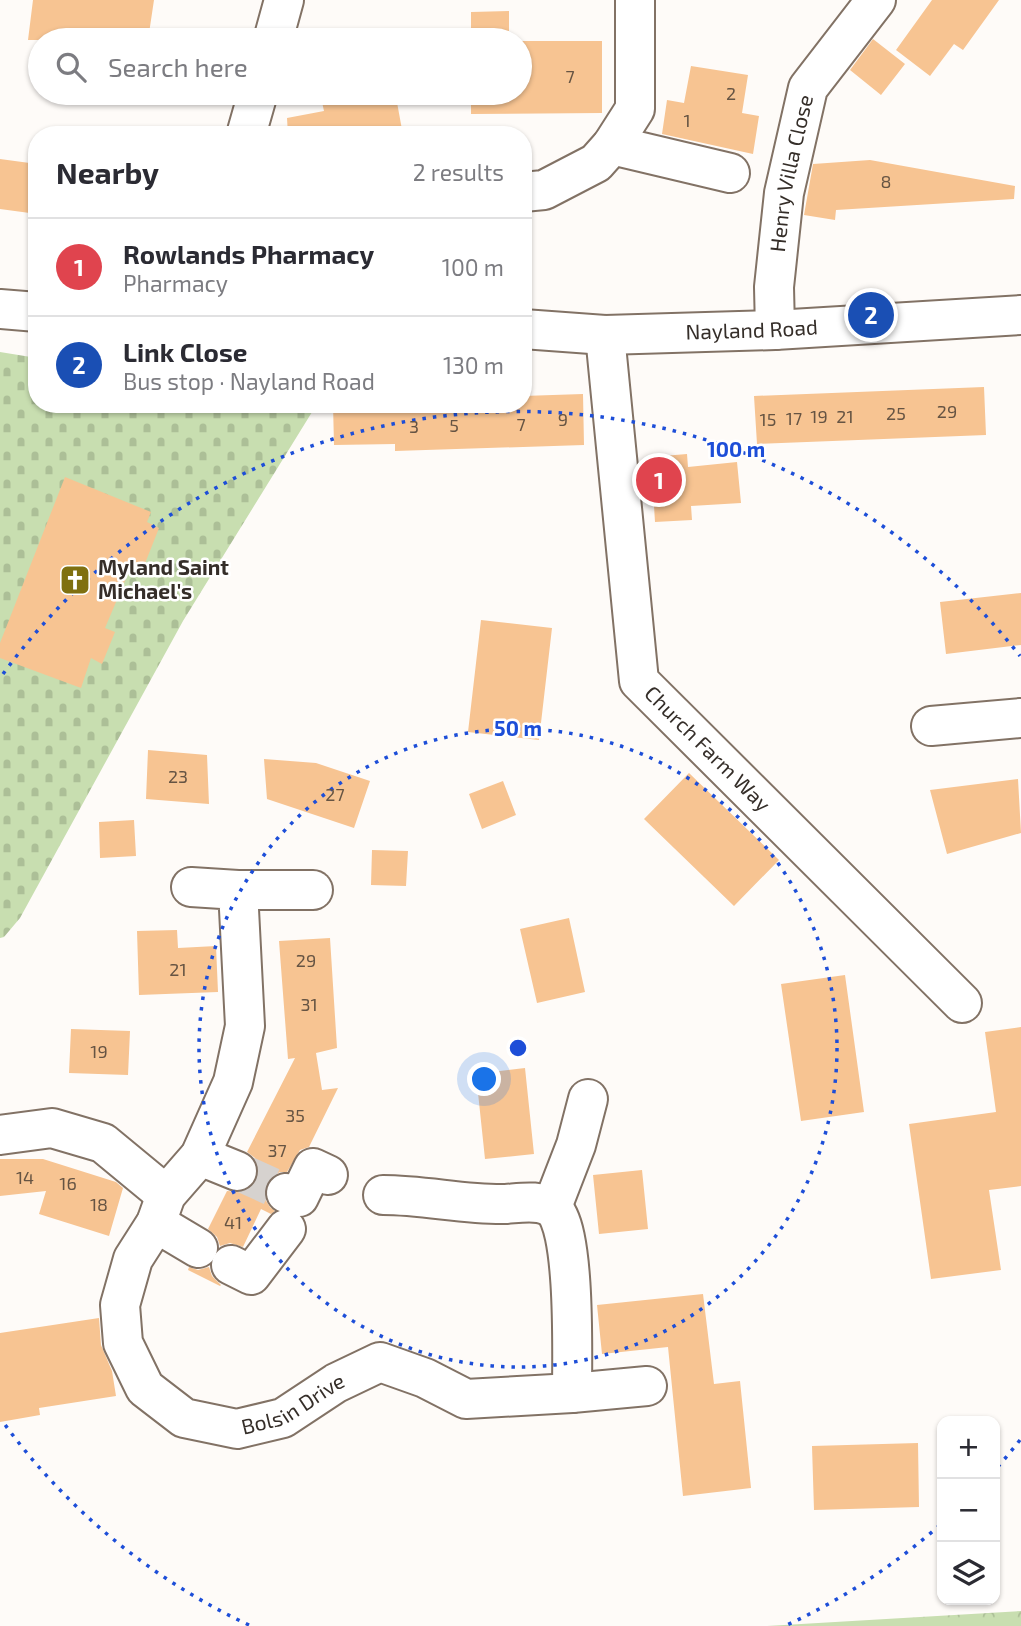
<!DOCTYPE html>
<meta charset="utf-8">
<style>
body{margin:0;font-family:"Exo 2",sans-serif;background:#f2f2f3;color:#2b2b33}
.controls{position:absolute;right:21px;bottom:21px;display:grid;overflow:hidden;border-radius:14px;box-shadow:0 2px 5px #0004}
.controls button{width:63px;height:63px;display:grid;place-items:center;padding:0;border:0;border-bottom:2px solid #e1e1e2;background:#fff;color:#2b2b33;font:35px sans-serif}
.you{position:absolute;left:485px;top:1080px;width:24px;height:24px;margin:-18px;border:5px solid #fff;border-radius:50%;background:#1a73e8;box-shadow:0 0 0 10px #1a73e833}
.badge{display:grid;place-items:center;width:46px;height:46px;border-radius:50%;background:#ea580c;color:#fff;font-size:23px;font-weight:700}
.pin{position:absolute;translate:-50% -50%;border:4px solid #fff;box-shadow:0 2px 7px #0006}
.list{margin:0;padding:0;list-style:none}
h2{display:flex;justify-content:space-between;align-items:center;height:91px;margin:0;padding:0 28px;font-size:30px}
h2 small{font-size:23px;font-weight:400;color:#7c7c81}
.list li{display:grid;grid-template-columns:46px 1fr auto;gap:21px;align-items:center;box-sizing:border-box;height:98px;padding:0 28px;border-top:2px solid #e1e1e2}
.list b{display:block;font-size:26px;white-space:nowrap}
.list p{margin:0;font-size:23px;white-space:nowrap;color:#7c7c81}
.list em{font-size:23px;font-style:normal;color:#7c7c81}
.icon{flex:none;width:38px;height:38px;fill:none;stroke:currentColor;stroke-width:2;stroke-linecap:round;stroke-linejoin:round}
.map{position:relative;flex:none;width:1021px;height:1626px;overflow:hidden}
.search{position:absolute;background:#fff;box-shadow:0 2px 5px #0004;left:28px;top:28px;width:504px;height:77px;display:flex;align-items:center;gap:18px;box-sizing:border-box;padding:0 24px;border-radius:38px;color:#7c7c81;font-size:26px}
.panel{position:absolute;background:#fff;box-shadow:0 2px 5px #0004;left:28px;top:126px;width:504px;height:287px;border-radius:28px}
.map>svg:first-child{display:block}
.cemetery{fill:url(#cemetery-stones)}
.park{fill:url(#park-crowns)}
.building{fill:#f7c492}
.lines{fill:none;stroke-linecap:round;stroke-linejoin:round}
.minor-tunnel{stroke:#d6d2cf;stroke-width:38;stroke-dasharray:38 19;stroke-linecap:butt}
.minor-casing{stroke:#827265;stroke-width:42}
.minor{stroke:#fff;stroke-width:38}
.ring{fill:none;stroke:#1d4ed8;stroke-width:3.5;stroke-dasharray:3.5 7}
.labels{text-anchor:middle;stroke-width:5;stroke-linejoin:round;paint-order:stroke}
.number-label{font-size:18px;fill:#665443}
.street-label{font-size:21px;fill:#352e29;stroke:#fff}
.poi-label{font-size:21px;font-weight:bold;fill:#352e29;stroke:#fff;text-anchor:start}
.centre{fill:#1d4ed8;stroke:#fff;stroke-width:3.5}
.ring-label{font-size:21px;text-anchor:middle;font-weight:bold;fill:#1d4ed8;stroke:#fff;stroke-width:5;stroke-linejoin:round;paint-order:stroke}
</style>
<div class="map">
<svg width="1021" height="1626" viewBox="0 0 1021 1626">
<defs>
<pattern id="cemetery-stones" width="16" height="16" patternUnits="userSpaceOnUse" patternTransform="scale(1.75)"><rect width="16" height="16" fill="#c8deb0"/><path d="M2 7V4a2 2 0 0 1 4 0v3zM10 15v-3a2 2 0 0 1 4 0v3z" fill="#acbf97"/></pattern>
<pattern id="park-crowns" width="20" height="18" patternUnits="userSpaceOnUse" patternTransform="scale(1.75)"><rect width="20" height="18" fill="#c8deb0"/><path d="M2 6a3 3 0 1 1 6 0M12 15a3 3 0 1 1 6 0" fill="none" stroke="#acbf97"/></pattern>
</defs>
<rect width="100%" height="100%" fill="#fefbf8"/>
<path class="cemetery" d="M0 352 37 358V404H317L183 621 20 918 4 937 0 938Z"/>
<path class="park" d="M1021 1611V1626H767Z"/>
<path class="building" d="M33 0H154L148 40H28Z
M932 0H999L963 50 954 44 930 76 896 50Z
M509 11V40H471V12Z
M873 39 905 64 881 95 850 70Z
M520 41H602V113L471 114V93H520Z
M691 66 748 75 742 113 759 116 753 154 662 134 667 100 684 103Z
M320 93H363L365 103 396 97 403 135H288L287 118 324 111Z
M0 159 37 164V214L0 209Z
M870 160 1015 186 1014 199 836 210 835 220 804 215 813 164Z
M984 387 986 435 757 444 754 396Z
M583 394 584 445 395 451V444L334 445 333 404H523V396Z
M687 454 688 467 737 462 741 503 691 506 692 520 655 522 651 457Z
M65 477 151 512 147 522 159 528 144 566 133 562 105 628 115 632 102 664 91 658 81 688 0 658V643Z
M1021 593V645L946 654 940 602Z
M481 620 552 628 539 740 468 732Z
M148 750 207 755 209 804 146 799Z
M264 759 316 763 370 781 354 828 267 799Z
M689 773 779 860 734 906 644 819Z
M1018 779 1021 833 947 854 930 790Z
M503 781 516 815 482 829 469 794Z
M134 820 136 856 100 858 99 822Z
M372 850 408 851 406 886 371 885Z
M569 918 585 992 537 1003 520 929Z
M177 930 178 948 216 946 218 992 139 995 137 931Z
M330 938 337 1048 316 1053 322 1090 338 1088 309 1147 300 1150 287 1172H280L272 1177 265 1186V1199L270 1207 275 1211 271 1214 261 1209 243 1247 230 1243 220 1246 217 1237 208 1229 227 1191 241 1192 250 1189 257 1180 258 1167 255 1158 247 1152 295 1058 288 1059 279 941Z
M845 975 864 1112 801 1121 781 984Z
M1021 1027V1186L989 1190 1001 1270 931 1279 909 1124 996 1112 985 1032Z
M71 1029 130 1031 128 1075 69 1073Z
M525 1068 534 1154 485 1159 476 1074Z
M0 1159H43L116 1182 123 1188 109 1236 39 1214 46 1191 0 1196Z
M642 1170 648 1229 599 1234 593 1175Z
M189 1267 198 1270 209 1267 212 1276 221 1285 220 1286 188 1270Z
M703 1294 714 1384 740 1381 751 1488 683 1496 668 1347 602 1354 597 1305Z
M99 1318 101 1345 112 1371 116 1396 39 1408 40 1415 0 1422V1333Z
M918 1443 919 1507 814 1510 812 1446Z"/>
<g class="lines">
<path class="minor-tunnel" d="M237 1171 286 1193"/>
<g class="minor-casing">
<g id="minor">
<path d="M273 40 284 0"/>
<path d="M246 135 258 93"/>
<path d="M612 145 730 173"/>
<path d="M523 192 544 190 596 163 612 145 635 109V0"/>
<path d="M0 309 37 312"/>
<path id="s1" d="M523 329 605 335 775 330 1021 315"/>
<path id="s2" d="M775 330 774 287 784 193 808 88 876 0"/>
<path id="s3" d="M605 335 639 681 962 1003"/>
<path d="M931 726 1021 718"/>
<path id="s4" d="M191 887 238 890 245 1026 233 1082 200 1156 166 1195 156 1223 133 1259 120 1305 123 1343 145 1388 184 1418 237 1429 283 1418 336 1383 380 1362 425 1378 466 1399 572 1393 647 1386"/>
<path d="M238 890H313"/>
<path d="M0 1135 52 1128 103 1143 166 1195"/>
<path d="M200 1156 237 1171"/>
<path d="M286 1193 299 1197 313 1168 328 1175"/>
<path d="M383 1195C425 1195 465 1205 506 1204 520 1203 541 1199 553 1209 576 1228 572 1360 572 1393"/>
<path d="M552 1207 576 1145 588 1099"/>
<path d="M156 1223 198 1248"/>
<path d="M231 1265 251 1275 286 1229"/>
</g>
</g>
<use href="#minor" class="minor"/>
</g>
<g class="ring">
<circle cx="518" cy="1048" r="319"/>
<path d="M1020 1440A637 637 0 0 1 995 1470M940 1525A637 637 0 0 1 787 1625M249 1625A637 637 0 0 1 3 1422M3 674A637 637 0 0 1 1020 656"/>
</g>
<defs>
<g id="church-square" transform="scale(1.575)"><rect x="-9" y="-9" width="18" height="18" rx="4" fill="#7f7010" stroke="#fff"/><path d="M-1.2-6h2.4v3.5h3.3v2.4h-3.3V6h-2.4V-.1h-3.3v-2.4h3.3Z" fill="#fff"/></g>
</defs>
<g fill-rule="evenodd">
<use href="#church-square" x="75" y="580"/>
</g>
<g class="labels">
<g class="number-label">
<text x="570" y="83">7</text>
<text x="731" y="100">2</text>
<text x="687" y="127">1</text>
<text x="886" y="188">8</text>
<text x="947" y="418">29</text>
<text x="896" y="420">25</text>
<text x="819" y="423">19</text>
<text x="845" y="423">21</text>
<text x="794" y="425">17</text>
<text x="563" y="426">9</text>
<text x="768" y="426">15</text>
<text x="521" y="431">7</text>
<text x="454" y="432">5</text>
<text x="414" y="433">3</text>
<text x="178" y="783">23</text>
<text x="335" y="801">27</text>
<text x="306" y="967">29</text>
<text x="178" y="976">21</text>
<text x="309" y="1011">31</text>
<text x="99" y="1058">19</text>
<text x="295" y="1122">35</text>
<text x="277" y="1157">37</text>
<text x="25" y="1184">14</text>
<text x="68" y="1190">16</text>
<text x="99" y="1211">18</text>
<text x="233" y="1229">41</text>
</g>
<g class="street-label">
<text dy="7" stroke="none"><textPath href="#s2" startOffset="158">Henry Villa Close</textPath></text>
<text dy="7" stroke="none"><textPath href="#s1" startOffset="229">Nayland Road</textPath></text>
<text dy="7" stroke="none"><textPath href="#s3" startOffset="444">Church Farm Way</textPath></text>
<text dy="7" stroke="none"><textPath href="#s4" startOffset="747">Bolsin Drive</textPath></text>
</g>
<g class="poi-label">
<text x="98" y="575">Myland Saint<tspan x="98" dy="24">Michael's</tspan></text>
</g>
</g>
<circle cx="518" cy="1048" r="10" class="centre"/>
<g class="ring-label">
<text x="736" y="457">100 m</text>
<text x="518" y="736">50 m</text>
</g>
</svg>
<div class="controls">
<button>+</button>
<button>−</button>
<button><svg class="icon" aria-label="layers" viewBox="0 0 24 24"><path d="M12 4l9 5-9 5-9-5zM3 14l9 5 9-5"/></svg></button>
</div>
<div class="you"></div>
<div class="pin badge" style="left:659px;top:480px;background:#e0444e">1</div>
<div class="pin badge" style="left:871px;top:315px;background:#1a4fb4">2</div>
<div class="search"><svg class="icon" aria-label="search" viewBox="0 0 24 24"><circle cx="10" cy="10" r="6"/><path d="M15 15l6 6"/></svg>Search here</div>
<section class="panel">
<h2>Nearby<small>2 results</small></h2>
<ul class="list">
<li><span class="badge" style="background:#e0444e">1</span><div><b>Rowlands Pharmacy</b><p>Pharmacy</p></div><em>100 m</em></li>
<li><span class="badge" style="background:#1a4fb4">2</span><div><b>Link Close</b><p>Bus stop · Nayland Road</p></div><em>130 m</em></li>
</ul>
</section>
</div>
